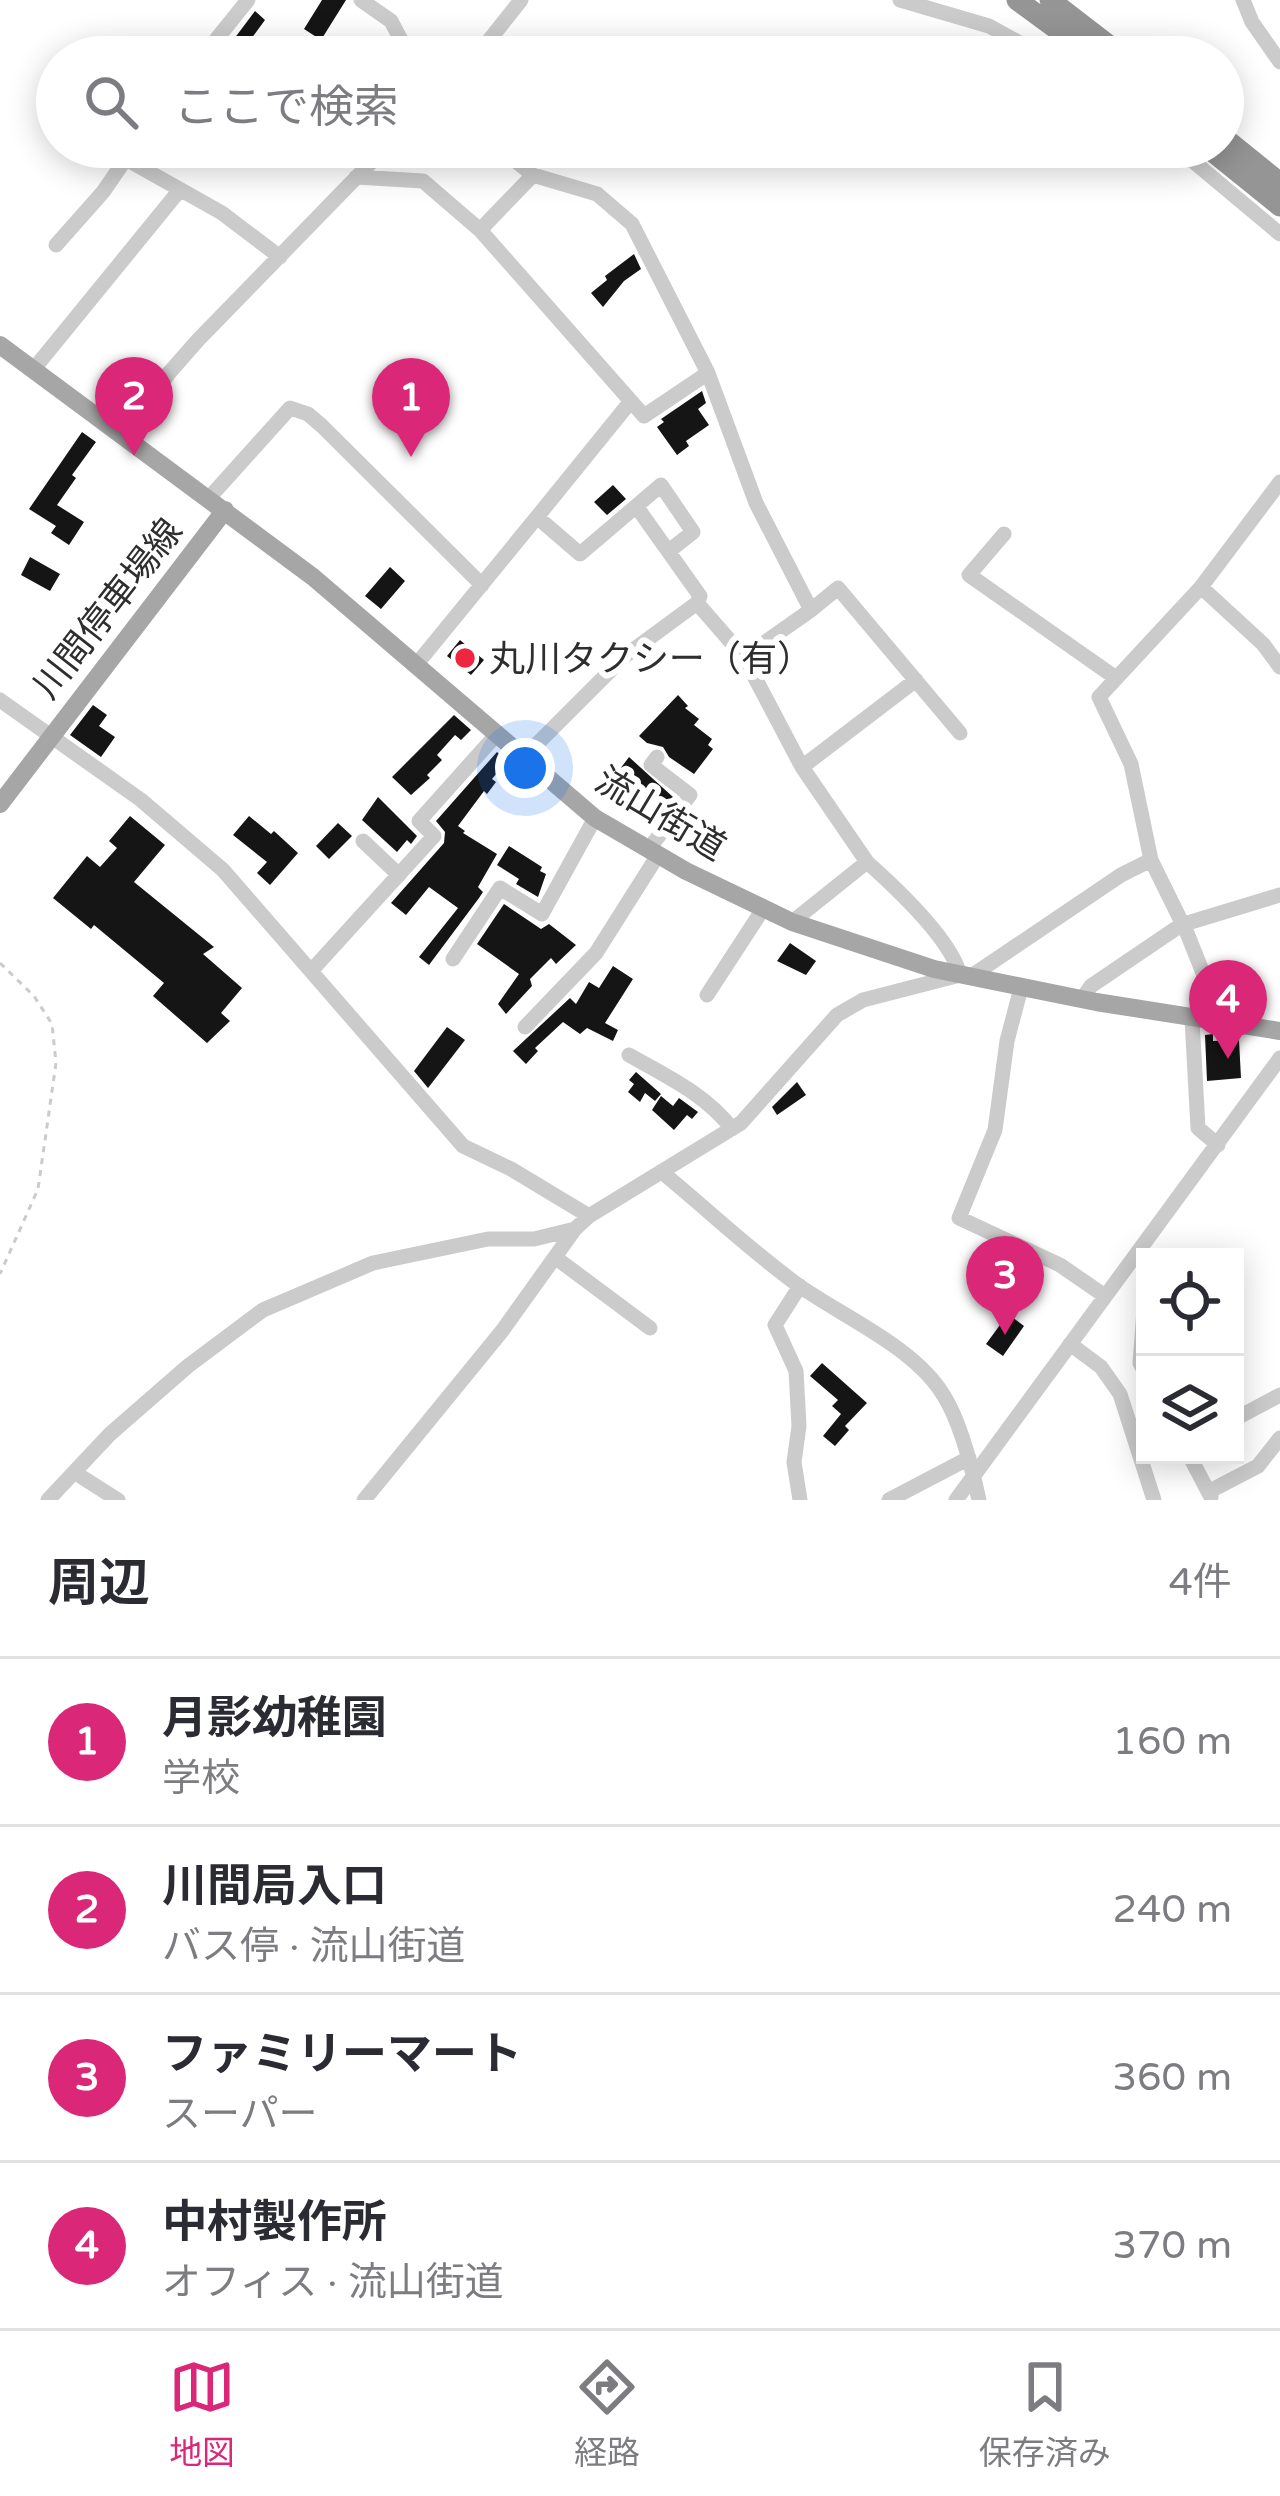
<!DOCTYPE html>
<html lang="ja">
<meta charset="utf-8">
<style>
body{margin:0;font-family:"Varela Round","Noto Sans JP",sans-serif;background:#f2f2f3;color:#2b2b33}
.controls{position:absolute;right:36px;bottom:36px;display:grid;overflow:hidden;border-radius:0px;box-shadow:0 6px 30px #0003}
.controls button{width:108px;height:108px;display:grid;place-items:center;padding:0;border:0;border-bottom:3px solid #e1e1e2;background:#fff;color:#2b2b33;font:60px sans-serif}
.you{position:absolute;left:525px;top:768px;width:42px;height:42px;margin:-30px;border:9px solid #fff;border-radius:50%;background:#1a73e8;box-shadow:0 0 0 18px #1a73e833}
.badge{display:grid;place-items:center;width:78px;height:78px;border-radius:50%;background:#db2777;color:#fff;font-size:39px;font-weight:700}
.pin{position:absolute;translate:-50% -99px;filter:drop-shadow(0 3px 6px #0008)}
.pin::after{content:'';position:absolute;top:63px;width:42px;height:36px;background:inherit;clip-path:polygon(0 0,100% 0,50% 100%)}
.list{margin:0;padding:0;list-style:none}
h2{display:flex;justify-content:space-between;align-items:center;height:156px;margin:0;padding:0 48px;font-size:51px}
h2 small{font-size:39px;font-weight:400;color:#7c7c81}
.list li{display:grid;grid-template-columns:78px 1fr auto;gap:36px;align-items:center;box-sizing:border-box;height:168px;padding:0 48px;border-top:3px solid #e1e1e2}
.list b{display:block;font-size:45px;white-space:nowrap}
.list p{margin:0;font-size:39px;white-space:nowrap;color:#7c7c81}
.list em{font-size:39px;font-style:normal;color:#7c7c81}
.icon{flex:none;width:66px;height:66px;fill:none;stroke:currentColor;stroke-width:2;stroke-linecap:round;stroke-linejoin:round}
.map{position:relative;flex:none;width:1280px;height:1500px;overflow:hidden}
.search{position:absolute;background:#fff;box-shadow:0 6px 30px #0003;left:36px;right:36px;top:36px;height:132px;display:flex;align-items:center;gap:30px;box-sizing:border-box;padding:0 42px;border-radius:66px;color:#7c7c81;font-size:45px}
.sheet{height:828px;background:#fff}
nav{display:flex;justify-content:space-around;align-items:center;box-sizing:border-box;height:168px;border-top:3px solid #e1e1e2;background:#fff;font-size:33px;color:#7c7c81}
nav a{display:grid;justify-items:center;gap:6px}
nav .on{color:#db2777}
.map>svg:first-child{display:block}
.building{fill:#151515}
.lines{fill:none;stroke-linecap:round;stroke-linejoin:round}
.path{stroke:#cbcbcb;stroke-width:3;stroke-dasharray:6 6;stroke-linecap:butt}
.minor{stroke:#cbcbcb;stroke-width:15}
.major{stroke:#a6a6a6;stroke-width:18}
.highway{stroke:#959595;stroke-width:21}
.poi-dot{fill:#ef263f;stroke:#fff;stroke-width:4.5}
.labels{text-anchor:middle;stroke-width:12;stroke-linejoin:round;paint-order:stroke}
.street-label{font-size:36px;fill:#2e2e2e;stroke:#fff}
.poi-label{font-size:36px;fill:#2e2e2e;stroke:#fff;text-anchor:start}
</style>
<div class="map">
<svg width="1280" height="1500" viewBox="0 0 1280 1500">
<rect width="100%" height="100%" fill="#fff"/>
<path class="building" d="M322 0H346L321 40 304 29Z
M255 11 265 20 238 57H233L225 51Z
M634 254 641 269 624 281 603 307 591 293 607 280 605 276Z
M702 391 706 403 698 409 709 425 686 441 689 446 677 455 657 427 664 422 661 419Z
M82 432 96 442 72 475 76 478 57 505 84 522 69 545 51 533 56 526 29 509Z
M613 485 626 499 607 515 594 502Z
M30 557 60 574 50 591 21 575Z
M390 567 405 581 381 609 365 596Z
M460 640 484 660 471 675 447 656Z
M678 695 688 706 685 708 699 719 694 725 712 739 708 745 713 749 694 774 669 757 663 747 647 743 639 736Z
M93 705 107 715 99 726 115 737 101 757 70 735Z
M454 715 471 730 461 740 455 735 437 755 442 760 427 775 430 778 411 795 392 777Z
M497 752 507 761 492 779 496 782 487 794 484 791 458 826 465 831 463 833 497 854 478 887 483 892 479 898 429 965 419 957 458 908 429 887 406 915 391 903 444 843 445 832 436 821Z
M629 757 673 797 662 812 614 777Z
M378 797 417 836 411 844 407 840 397 852 362 820Z
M130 816 165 845 134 882 214 947 203 954 242 988 221 1013 230 1021 207 1043 153 996 164 983 94 925 91 929 53 898 87 856 100 867 117 848 109 841Z
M249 816 271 834 274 831 298 853 270 885 257 873 267 862 233 835Z
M338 823 352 836 329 859 316 846Z
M509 846 542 867 540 871 546 874 538 897 516 884 519 879 497 865Z
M504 904 541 929 549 924 576 945 556 964 551 958 530 979 532 986 506 1014 498 1004 519 974 477 944Z
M790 943 816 961 806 975 777 961Z
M613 966 633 979 605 1023 618 1030 613 1041 587 1028 580 1034 563 1022 535 1048 538 1051 526 1064 513 1051 570 998 576 1004 589 982 599 988Z
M447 1027 465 1040 428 1088 414 1071Z
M1213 1034V1041L1239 1040 1241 1078 1207 1081 1205 1035Z
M636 1072 661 1094 655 1101 645 1093 640 1102 628 1092 634 1084 629 1080Z
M797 1082 806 1095 777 1115 772 1107Z
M661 1096 673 1106 679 1098 698 1112 692 1119 687 1115 674 1130 652 1110Z
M1008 1314 1024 1326 1003 1356 986 1344Z
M822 1363 867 1403 845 1426 849 1430 835 1446 823 1436 841 1414 832 1406 838 1400 810 1376Z"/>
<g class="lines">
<path class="path" d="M0 963 34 996 52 1024 56 1063 38 1189 0 1274"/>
<path class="minor" d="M361 0 391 21 410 57
M900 0 989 26 1045 57
M1243 0 1252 22 1280 62
M202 57 248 0
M476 57 521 0
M498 147 533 175 597 194 632 224 708 373 756 503 811 610 744 657
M1176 147 1280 234
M126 159 222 213 280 257
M356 177 423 181 480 230 644 416 708 373
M480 230 533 175
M56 245 103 192 134 147
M33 370 179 191
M125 438 169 373 198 340 386 147
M209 498 290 408 308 414 322 426 482 585
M636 506 700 596 697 603
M537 517 631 401
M1004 534 969 575 1116 678
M1201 587 1263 644 1280 667
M811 610 838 588 960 733
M416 665 537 517 580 554 661 485 693 532 669 551
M0 700 141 800 223 870 463 1146 511 1169 589 1216
M523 758 625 656 697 603 744 657 802 767 867 862 792 922
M802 767 916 680
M363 841 399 875
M648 850 690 795 651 765 657 757
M453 959 500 888 542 914 595 818
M312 970 434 836 419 821 496 735
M970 977 1121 875 1151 860
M1021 988 1007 1041 995 1130 959 1218 1060 1265 1105 1296
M707 995 763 909
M1082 999 1091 986 1181 925 1280 895
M1192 1019 1198 1128 1218 1145
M1223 1023 1187 933 1151 860 1131 764 1099 697 1201 587 1280 482
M525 1027 596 953 658 855
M629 1055C666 1076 707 1095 732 1129
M663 1173C708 1210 751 1251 798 1285 843 1317 915 1347 944 1396 961 1423 972 1468 979 1500
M556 1258 650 1328
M800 1286 775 1325 796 1371 799 1426 794 1462 800 1500
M1145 1297 1140 1363 1145 1372
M1070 1344 1101 1367 1120 1394 1154 1500
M1235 1419 1280 1395
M1189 1455 1211 1497
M77 1474 118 1500
M1210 1491 1258 1466 1280 1438
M48 1500 110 1434 188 1366 263 1310 373 1263 488 1239H534L575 1229
M364 1500 502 1331 575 1229 589 1216 741 1123 837 1015 863 1000 960 975C951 939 895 887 867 862
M889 1500 969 1458
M956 1500 1280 1058"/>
<path class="major" d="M0 345 313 577 595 818 686 871 792 922 934 969 1096 1002 1280 1031
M0 804 225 510"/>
<path class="highway" d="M1017 0 1095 57
M1050 0 1124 57
M1223 137 1280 183
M1207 147 1280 206"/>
</g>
<circle class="poi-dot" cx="465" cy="658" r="12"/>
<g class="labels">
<g class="street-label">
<text transform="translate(107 608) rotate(-52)" y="13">川間停車場線</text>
<text transform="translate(661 813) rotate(31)" y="13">流山街道</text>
</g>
<g class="poi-label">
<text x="489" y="671">丸川タクシー（有）</text>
</g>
</g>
</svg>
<div class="controls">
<button><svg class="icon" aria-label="locate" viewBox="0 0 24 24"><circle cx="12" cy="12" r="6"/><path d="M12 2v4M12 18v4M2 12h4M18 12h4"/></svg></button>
<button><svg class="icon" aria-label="layers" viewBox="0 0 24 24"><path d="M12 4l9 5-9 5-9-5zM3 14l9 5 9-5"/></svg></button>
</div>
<div class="you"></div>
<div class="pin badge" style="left:411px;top:457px">1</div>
<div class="pin badge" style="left:134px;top:456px">2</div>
<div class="pin badge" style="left:1005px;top:1335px">3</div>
<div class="pin badge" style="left:1228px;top:1059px">4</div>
<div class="search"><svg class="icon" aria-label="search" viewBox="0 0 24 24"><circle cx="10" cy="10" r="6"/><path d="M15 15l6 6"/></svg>ここで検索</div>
</div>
<section class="sheet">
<h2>周辺<small>4件</small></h2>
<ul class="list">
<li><span class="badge">1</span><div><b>月影幼稚園</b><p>学校</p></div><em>160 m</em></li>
<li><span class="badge">2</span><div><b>川間局入口</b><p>バス停 · 流山街道</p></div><em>240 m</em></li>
<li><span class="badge">3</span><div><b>ファミリーマート</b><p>スーパー</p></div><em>360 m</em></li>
<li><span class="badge">4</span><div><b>中村製作所</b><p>オフィス · 流山街道</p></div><em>370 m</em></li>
</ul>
</section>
<nav>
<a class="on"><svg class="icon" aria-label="map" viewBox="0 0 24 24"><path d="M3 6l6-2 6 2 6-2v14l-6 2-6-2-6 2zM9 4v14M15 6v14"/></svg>地図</a>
<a><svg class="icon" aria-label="directions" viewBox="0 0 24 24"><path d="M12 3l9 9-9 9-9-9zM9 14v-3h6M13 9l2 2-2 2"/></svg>経路</a>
<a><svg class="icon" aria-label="saved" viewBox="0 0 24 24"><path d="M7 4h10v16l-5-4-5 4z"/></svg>保存済み</a>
</nav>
